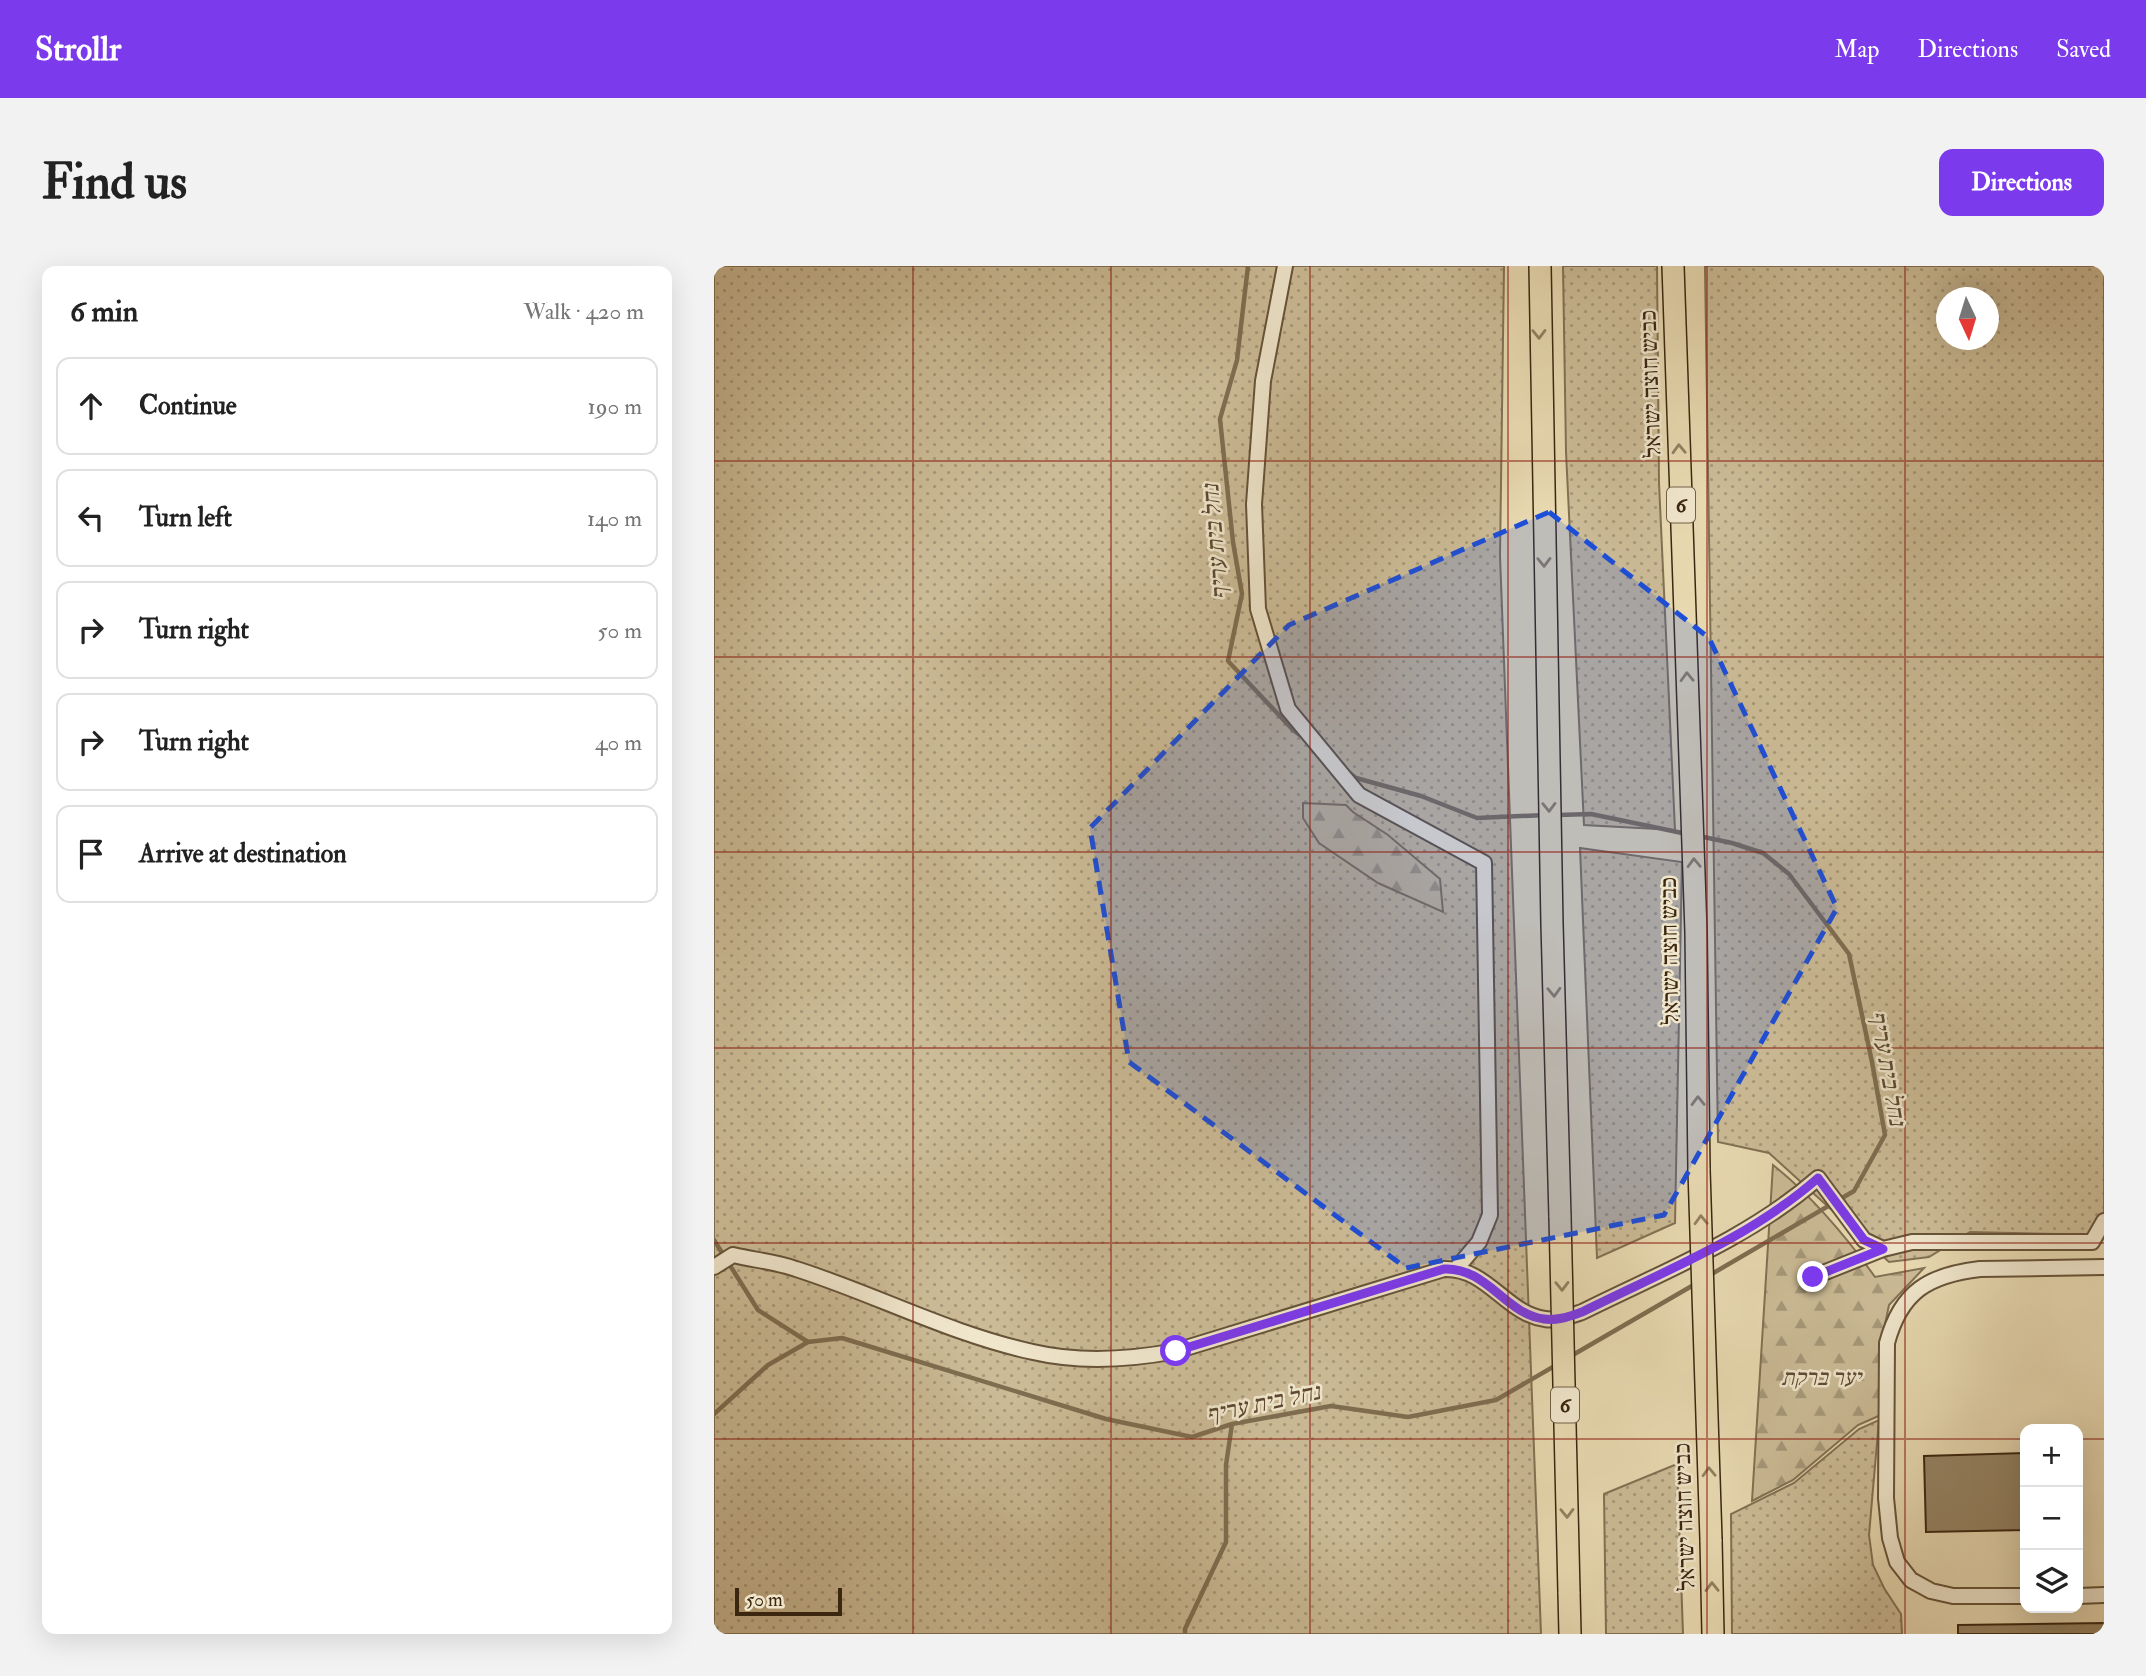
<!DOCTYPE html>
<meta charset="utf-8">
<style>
body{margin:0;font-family:"IM FELL Double Pica","Frank Ruhl Libre",serif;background:#f2f2f2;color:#222}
.controls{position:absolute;right:21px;bottom:21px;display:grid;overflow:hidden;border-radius:14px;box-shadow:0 7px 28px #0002}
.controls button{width:63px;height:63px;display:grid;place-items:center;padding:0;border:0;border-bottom:2px solid #e0e0e0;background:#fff;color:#222;font:35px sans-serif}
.compass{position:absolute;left:1222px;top:21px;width:63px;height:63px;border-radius:50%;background:#fff;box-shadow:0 7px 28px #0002;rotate:176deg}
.scale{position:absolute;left:21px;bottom:18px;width:107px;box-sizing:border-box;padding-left:7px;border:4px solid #3b2610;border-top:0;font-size:19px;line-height:24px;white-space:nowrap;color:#3b2610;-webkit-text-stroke:5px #f0e6cc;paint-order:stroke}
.stop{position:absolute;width:21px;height:21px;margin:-16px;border:5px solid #7c3aed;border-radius:50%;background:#fff}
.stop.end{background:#7c3aed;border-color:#fff;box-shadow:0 2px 7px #0008}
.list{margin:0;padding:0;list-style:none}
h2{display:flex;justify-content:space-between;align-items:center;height:91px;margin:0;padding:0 28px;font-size:30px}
h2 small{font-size:23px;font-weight:400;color:#767676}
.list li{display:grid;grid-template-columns:46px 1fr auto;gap:21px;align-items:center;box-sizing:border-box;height:98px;margin:0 14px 14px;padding:0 14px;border:2px solid #e0e0e0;border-radius:14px}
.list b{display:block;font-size:26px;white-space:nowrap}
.list em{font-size:23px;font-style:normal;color:#767676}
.icon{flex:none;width:38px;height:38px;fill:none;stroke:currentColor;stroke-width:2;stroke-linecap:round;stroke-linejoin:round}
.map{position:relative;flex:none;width:1390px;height:1368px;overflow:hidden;border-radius:14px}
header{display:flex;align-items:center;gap:42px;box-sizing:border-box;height:98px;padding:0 35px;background:#7c3aed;color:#fff}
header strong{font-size:33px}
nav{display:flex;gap:38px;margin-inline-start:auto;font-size:24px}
.intro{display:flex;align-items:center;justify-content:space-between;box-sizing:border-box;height:168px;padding:0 42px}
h1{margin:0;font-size:49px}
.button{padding:18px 32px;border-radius:14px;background:#7c3aed;color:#fff;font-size:24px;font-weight:700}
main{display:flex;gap:42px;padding:0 42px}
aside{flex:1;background:#fff;border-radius:14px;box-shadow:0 7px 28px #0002}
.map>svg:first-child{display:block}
.grass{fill:url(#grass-dots);stroke:#837053;stroke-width:2;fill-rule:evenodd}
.forest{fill:url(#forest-firs);stroke:#837053;stroke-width:2}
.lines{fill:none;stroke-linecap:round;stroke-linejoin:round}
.stream{stroke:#7f6d50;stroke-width:4.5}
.building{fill:#958364;stroke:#3b2610;stroke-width:2}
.minor-casing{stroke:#665338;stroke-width:18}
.highway-casing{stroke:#3b2610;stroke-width:24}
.minor{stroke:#f0e6cc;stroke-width:14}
.highway{stroke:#e8d9b1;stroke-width:21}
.highway-bridge-casing{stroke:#3b2610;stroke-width:24;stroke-linecap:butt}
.highway-bridge{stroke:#e8d9b1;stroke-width:21}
.oneway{stroke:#928060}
.route{stroke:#7c3aed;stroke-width:9}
.marked{fill:#1d4ed8;fill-opacity:0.2;stroke:#1d4ed8;stroke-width:5;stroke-dasharray:14 9;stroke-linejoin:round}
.grid{fill:none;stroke:#8f2418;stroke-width:2;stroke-opacity:0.55}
.labels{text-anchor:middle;stroke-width:5;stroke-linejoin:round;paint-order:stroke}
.shield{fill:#f0e6cc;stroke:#716048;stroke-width:2}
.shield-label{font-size:21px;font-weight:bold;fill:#3b2610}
.street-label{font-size:23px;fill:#3b2610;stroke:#f0e6cc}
.park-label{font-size:23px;font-style:italic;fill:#5f4b32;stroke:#f0e6cc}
.water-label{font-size:24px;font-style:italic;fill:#5d4930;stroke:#f0e6cc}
</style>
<header>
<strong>Strollr</strong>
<nav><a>Map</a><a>Directions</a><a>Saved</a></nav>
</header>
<div class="intro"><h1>Find us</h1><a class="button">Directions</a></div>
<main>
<aside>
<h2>6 min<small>Walk · 420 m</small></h2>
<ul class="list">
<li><svg class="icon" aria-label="ahead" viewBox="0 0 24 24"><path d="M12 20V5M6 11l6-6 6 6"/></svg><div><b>Continue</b></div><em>190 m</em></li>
<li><svg class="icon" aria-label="left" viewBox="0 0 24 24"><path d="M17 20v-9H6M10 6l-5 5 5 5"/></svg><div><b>Turn left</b></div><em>140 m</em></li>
<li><svg class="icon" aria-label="right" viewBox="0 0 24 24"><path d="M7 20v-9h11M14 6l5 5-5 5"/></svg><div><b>Turn right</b></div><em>50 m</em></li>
<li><svg class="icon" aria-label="right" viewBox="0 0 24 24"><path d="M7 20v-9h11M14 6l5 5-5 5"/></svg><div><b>Turn right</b></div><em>40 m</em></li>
<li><svg class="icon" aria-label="arrive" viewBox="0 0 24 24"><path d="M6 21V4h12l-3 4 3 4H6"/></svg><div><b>Arrive at destination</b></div></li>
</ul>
</aside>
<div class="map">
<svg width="1390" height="1368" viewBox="0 0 1390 1368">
<defs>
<pattern id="grass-dots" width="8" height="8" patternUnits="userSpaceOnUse" patternTransform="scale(1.75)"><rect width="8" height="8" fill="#cbbb96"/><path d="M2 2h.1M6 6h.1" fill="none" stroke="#a69879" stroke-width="1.8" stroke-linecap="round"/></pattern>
<pattern id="forest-firs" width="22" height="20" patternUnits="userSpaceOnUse" patternTransform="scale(1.75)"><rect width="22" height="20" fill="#cbbb96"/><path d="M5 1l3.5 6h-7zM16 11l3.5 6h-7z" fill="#a69879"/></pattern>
</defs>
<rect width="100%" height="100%" fill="#e8d9b1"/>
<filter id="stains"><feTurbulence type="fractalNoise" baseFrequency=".00286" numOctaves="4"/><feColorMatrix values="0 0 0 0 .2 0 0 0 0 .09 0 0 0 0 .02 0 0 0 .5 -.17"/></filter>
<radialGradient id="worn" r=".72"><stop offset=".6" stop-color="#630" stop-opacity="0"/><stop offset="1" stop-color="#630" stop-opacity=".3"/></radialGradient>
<path class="grass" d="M0 0H790L786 290 827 1368H0Z
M849 0H943L945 217 961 564 870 559 852 186Z
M991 0H1390V969L1256 966 1215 991 1175 996 1055 887 1004 876ZM1232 32H1274V74H1232Z
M866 582 968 596 961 957 883 992Z
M1165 1154 1155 1269 1159 1299 1170 1322 1187 1348 1188 1368H1018L1017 1248 1080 1217 1145 1163Z
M963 1198 969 1368H892L890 1228Z"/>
<path class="forest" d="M589 537 632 539 639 546 674 569 726 613 729 646 664 617 605 577 589 552Z
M1059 899C1099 931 1131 969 1161 1011L1210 1002 1175 1039 1167 1078 1169 1148 1144 1159 1079 1214 1038 1235Z"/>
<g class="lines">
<path class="stream" d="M534 0 523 94 506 153 519 276 528 328 514 395 579 464 590 472
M633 505 642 512 707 530 763 552 832 549
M844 549 877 548 973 568
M985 570 1018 577 1049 587 1075 608 1135 688 1158 796 1171 869 1140 925 996 1009
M0 974 44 1044 94 1076
M857 1090 983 1017
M0 1148 54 1099 94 1076 128 1072 392 1153 478 1171 518 1158 617 1140 694 1151 782 1134 844 1098
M471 1368V1363L512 1276V1199L518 1158"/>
</g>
<path class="building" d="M1311 1187V1264L1212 1266 1210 1190Z
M1390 1357V1368H1244V1359Z"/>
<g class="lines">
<g class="minor-casing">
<path id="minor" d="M571 0 549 115 540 238 544 343 574 443 645 529 770 597 776 949 765 976 742 1003
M0 1001 19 989C40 994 62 996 82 1003 161 1028 236 1068 319 1086 366 1097 414 1094 462 1085L730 1003C773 1001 792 1048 831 1053 843 1055 856 1050 868 1046 948 1006 1036 972 1104 912L1150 974 1169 983
M1099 1011 1169 983 1198 976H1378L1390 955
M1311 1330H1239L1217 1325 1197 1314 1183 1296 1176 1272 1172 1232 1173 1077C1187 1025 1215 1009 1266 1003L1390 1001
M1364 1330 1390 1329"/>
</g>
<g class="highway-casing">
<path id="highway" d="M826 0 838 658 846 951
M959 0 982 666 985 904
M997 1274 999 1368
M855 1326 856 1368"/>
</g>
<use href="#minor" class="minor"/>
<use href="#highway" class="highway"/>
<g class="highway-bridge-casing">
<path id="highway-bridge" d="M985 904 997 1274
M846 951 855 1326"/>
</g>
<use href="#highway-bridge" class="highway-bridge"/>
</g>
<defs><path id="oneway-chevron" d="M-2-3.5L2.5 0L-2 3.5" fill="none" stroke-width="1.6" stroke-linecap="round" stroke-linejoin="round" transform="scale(1.75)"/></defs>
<g class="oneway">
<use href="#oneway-chevron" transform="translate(825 68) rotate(89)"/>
<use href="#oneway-chevron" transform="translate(965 183) rotate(-92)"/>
<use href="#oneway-chevron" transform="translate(830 296) rotate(89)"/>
<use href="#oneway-chevron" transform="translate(973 411) rotate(-92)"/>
<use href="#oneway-chevron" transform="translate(835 541) rotate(89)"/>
<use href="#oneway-chevron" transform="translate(980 597) rotate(-92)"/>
<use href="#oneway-chevron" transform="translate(840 726) rotate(88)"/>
<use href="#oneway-chevron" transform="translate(984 835) rotate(-91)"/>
<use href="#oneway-chevron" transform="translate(987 954) rotate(-92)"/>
<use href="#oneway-chevron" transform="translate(848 1020) rotate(89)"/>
<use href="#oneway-chevron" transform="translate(995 1206) rotate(-92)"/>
<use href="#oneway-chevron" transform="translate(853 1247) rotate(89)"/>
<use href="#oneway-chevron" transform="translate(998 1321) rotate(-91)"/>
</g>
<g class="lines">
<path class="route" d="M462 1085 730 1003C773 1001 791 1048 830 1053 844 1055 856 1050 868 1046 948 1006 1036 972 1104 912L1150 974 1169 983 1099 1011"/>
</g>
<path class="marked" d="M835 246 995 372 1123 642 950 949 692 1002 415 796 376 562 575 359Z"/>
<path class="grid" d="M199 0V1368M397 0V1368M596 0V1368M794 0V1368M993 0V1368M1191 0V1368M0 195H1390M0 391H1390M0 586H1390M0 782H1390M0 977H1390M0 1173H1311M1364 1173H1390"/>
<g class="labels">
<g class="shield">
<rect x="953" y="221.5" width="28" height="35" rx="5"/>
<rect x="837" y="1121.5" width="28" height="35" rx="5"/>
</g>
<g class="shield-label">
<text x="967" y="246">6</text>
<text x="851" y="1146">6</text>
</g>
<g class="street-label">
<text transform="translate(936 118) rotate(-92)" y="8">כביש חוצה ישראל</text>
<text transform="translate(955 685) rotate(-91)" y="8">כביש חוצה ישראל</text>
<text transform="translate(970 1251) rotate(-92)" y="8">כביש חוצה ישראל</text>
</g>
<g class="park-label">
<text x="1107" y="1119">יער ברקת</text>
</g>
<g class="water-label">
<text transform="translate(501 276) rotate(-95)" y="8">נחל בית עריף</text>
<text transform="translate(1174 802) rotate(80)" y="8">נחל בית עריף</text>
<text transform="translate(549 1137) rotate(-12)" y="8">נחל בית עריף</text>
</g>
</g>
<rect width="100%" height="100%" filter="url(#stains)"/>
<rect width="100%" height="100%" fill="url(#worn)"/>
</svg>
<div class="controls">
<button>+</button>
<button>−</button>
<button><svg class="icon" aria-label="layers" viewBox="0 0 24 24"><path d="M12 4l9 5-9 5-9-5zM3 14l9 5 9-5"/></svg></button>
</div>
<svg class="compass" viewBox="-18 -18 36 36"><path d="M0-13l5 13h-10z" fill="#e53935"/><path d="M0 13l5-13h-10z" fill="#767676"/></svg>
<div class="scale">50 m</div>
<div class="stop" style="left:462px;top:1085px"></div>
<div class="stop end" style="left:1099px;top:1011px"></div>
</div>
</main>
